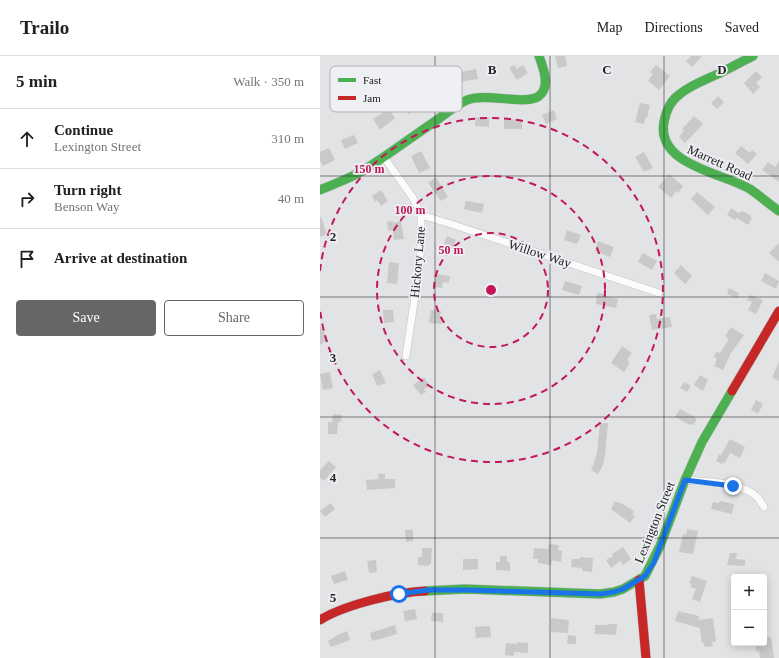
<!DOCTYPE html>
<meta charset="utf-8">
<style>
body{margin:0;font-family:Georgia,serif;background:#f2f2f2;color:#202124}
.controls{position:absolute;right:12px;bottom:12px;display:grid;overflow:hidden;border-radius:4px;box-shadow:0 2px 10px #0003}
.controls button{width:36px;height:36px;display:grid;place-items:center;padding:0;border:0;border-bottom:1px solid #e0e0e0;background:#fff;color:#202124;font:20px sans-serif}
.stop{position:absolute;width:12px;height:12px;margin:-9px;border:3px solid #1a73e8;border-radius:50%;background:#fff}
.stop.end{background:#1a73e8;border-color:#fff;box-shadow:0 1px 4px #0008}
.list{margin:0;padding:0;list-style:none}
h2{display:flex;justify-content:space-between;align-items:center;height:52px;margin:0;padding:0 16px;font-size:17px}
h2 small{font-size:13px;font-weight:400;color:#757577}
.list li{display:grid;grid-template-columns:26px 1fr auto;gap:12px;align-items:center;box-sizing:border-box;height:60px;padding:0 16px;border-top:1px solid #e0e0e0}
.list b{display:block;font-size:15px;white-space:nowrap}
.list p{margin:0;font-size:13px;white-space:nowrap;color:#757577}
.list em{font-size:13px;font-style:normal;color:#757577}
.actions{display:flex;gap:8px;padding:12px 16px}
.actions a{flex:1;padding:9px 0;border:1px solid #666668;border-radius:4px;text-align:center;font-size:14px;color:#666668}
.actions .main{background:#666668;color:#fff}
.icon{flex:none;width:22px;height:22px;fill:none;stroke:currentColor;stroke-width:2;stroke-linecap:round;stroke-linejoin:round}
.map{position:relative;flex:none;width:459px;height:602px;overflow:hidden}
header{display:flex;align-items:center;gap:24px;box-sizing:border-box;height:56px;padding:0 20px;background:#fff;border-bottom:1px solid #e0e0e0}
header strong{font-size:19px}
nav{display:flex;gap:22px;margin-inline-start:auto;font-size:14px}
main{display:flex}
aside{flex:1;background:#fff}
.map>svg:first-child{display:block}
.building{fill:#c9c9c9}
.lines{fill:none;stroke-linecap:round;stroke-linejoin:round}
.street-casing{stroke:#bfc1c2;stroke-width:8}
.fast-casing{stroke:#bfc1c2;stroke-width:10}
.jam-casing{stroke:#bfc1c2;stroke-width:10}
.street{stroke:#fbfbfb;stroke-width:7}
.fast{stroke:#4caf50;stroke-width:9}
.jam{stroke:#c62828;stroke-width:9}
.route{stroke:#1a73e8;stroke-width:5}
.grid{fill:none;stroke:#232325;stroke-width:1;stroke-opacity:0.55}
.ring{fill:none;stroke:#c2185b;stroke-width:2;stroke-dasharray:7 5}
.labels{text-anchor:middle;stroke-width:3.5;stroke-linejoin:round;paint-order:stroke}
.street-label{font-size:13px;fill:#232325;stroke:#eef0f3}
.key{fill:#eef0f3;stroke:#b1b2b5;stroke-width:1}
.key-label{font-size:11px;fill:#232325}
.grid-label{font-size:13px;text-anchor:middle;font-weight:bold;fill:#232325;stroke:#eef0f3;stroke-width:3.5;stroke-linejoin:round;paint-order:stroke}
.centre{fill:#c2185b;stroke:#eef0f3;stroke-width:2}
.ring-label{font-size:12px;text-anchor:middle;font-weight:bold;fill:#c2185b;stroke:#eef0f3;stroke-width:3.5;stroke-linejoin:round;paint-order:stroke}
</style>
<header>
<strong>Trailo</strong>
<nav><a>Map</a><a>Directions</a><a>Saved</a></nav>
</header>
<main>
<aside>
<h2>5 min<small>Walk · 350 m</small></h2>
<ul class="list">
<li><svg class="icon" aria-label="ahead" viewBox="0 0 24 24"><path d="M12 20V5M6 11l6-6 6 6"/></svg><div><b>Continue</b><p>Lexington Street</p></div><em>310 m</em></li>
<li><svg class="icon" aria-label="right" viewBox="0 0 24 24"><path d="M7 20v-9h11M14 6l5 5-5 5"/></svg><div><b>Turn right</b><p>Benson Way</p></div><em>40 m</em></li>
<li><svg class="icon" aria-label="arrive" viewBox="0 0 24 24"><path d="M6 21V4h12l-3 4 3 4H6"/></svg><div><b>Arrive at destination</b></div></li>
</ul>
<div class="actions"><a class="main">Save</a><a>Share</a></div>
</aside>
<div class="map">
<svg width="459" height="602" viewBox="0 0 459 602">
<rect width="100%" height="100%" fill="#e2e3e5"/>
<path class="building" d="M235 0H245L247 10 238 12Z
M371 0H382L372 11 366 5Z
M194 9 197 13 203 9 208 17 197 24 189 12Z
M336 9 350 20 339 34 328 25 333 18 330 16Z
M156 13 158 23 138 26 136 17Z
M436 15 442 21 436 27 440 31 433 38 424 27Z
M398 40 404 46 397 53 391 47Z
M94 41 99 52 88 58 83 49 86 48 85 45Z
M320 47 330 49 327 62H325L324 68 315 66Z
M69 53 75 62 60 74 53 63Z
M234 54 237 63 226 68 222 59Z
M374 60 383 68 365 87 359 81 364 75 362 73Z
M156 61H169V71L155 70Z
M184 63 202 64V73H184Z
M34 79 38 87 25 93 21 84Z
M421 90 430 97 432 94 437 98 428 108 415 97Z
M9 92 15 104 3 110 0 104V96Z
M101 95 110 112 99 117 91 100Z
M324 96 333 112 324 116 315 101Z
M459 105V126L442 114 448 106 455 111Z
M349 118 363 130 358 137 356 135 351 142 338 131Z
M116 121 128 141 121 145 108 127Z
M61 134 68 145 61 150 57 144 55 146 52 140Z
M377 136 395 151 388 159 371 143Z
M146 145 164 148 162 157 144 153Z
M411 152 419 157 421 155 423 156V155L431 160 430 161 432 162 428 169 417 162 415 164 407 159Z
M1 161 7 178 0 181V162Z
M73 165V167L81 165 84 183 74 184 73 174 68 175 67 166Z
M247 174 261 179 257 188 244 184Z
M127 180 136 184 131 196 122 192Z
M278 185 294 191 290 201 275 195Z
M459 187V206L449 197Z
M323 197 337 205 332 214 318 206Z
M69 206 79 207 77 228 67 227Z
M361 209 372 220 365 228 354 217Z
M445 217 459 225 456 233 441 225Z
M116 218 130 220 129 227 123 226 122 232 114 231Z
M245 225 262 230 259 239 242 234Z
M409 232 419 237 417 242 407 238Z
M277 237 286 238 285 240 298 243 296 252 276 248Z
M430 239 443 244 436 258 428 254 432 246 427 244Z
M63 254H73L74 266 64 267Z
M111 254 121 255 120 261 123 262 122 268 109 267Z
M336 258 337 263 350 261 352 271 332 274 329 259Z
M0 269 8 284 0 289Z
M411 271 424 279 411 297 403 314 394 310 397 303 394 301 396 296 400 297 409 283 405 280Z
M302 290 312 297 307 304 310 305 308 307 309 308 304 316 291 307Z
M459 306V325L452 321Z
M60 314 66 327 57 330 52 318Z
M10 316 13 332 3 334 0 318Z
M380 319 388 324 383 335 374 329Z
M104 321 110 330 104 333 106 336 101 339 93 329Z
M364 326 371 330 367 336 360 332Z
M436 344 443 348 438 358 431 354Z
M360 353 375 361V362L377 363 373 369 371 368 370 369 355 361Z
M13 358 22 359 21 366H12Z
M8 366H18L17 378H8Z
M280 367H288L285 399 283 409 278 418 271 414 274 407 277 397Z
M410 383 425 391 420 402 410 397 405 407 403 406 402 408 396 405 399 398 401 399Z
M9 405 16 411 4 425 0 422V414Z
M58 418H65V423H75V432L47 434 46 424 59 423Z
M295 445 298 447 299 446 314 455 312 458 315 460 310 467 291 453Z
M400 445 414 448 412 458 391 453 393 446 399 447Z
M11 447 15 453 5 461 0 455Z
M367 473 378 475 373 498 359 496 363 478 366 479Z
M85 474H93V485L86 486Z
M229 488 239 489 238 494 242 495 241 506 232 504 231 509 218 507V503H213L214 492 228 493Z
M303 491 311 503 303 509 300 505 291 512 286 504 293 500 292 498Z
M102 492H112L111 508H109V510L98 509V501H102Z
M410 497H417L416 503 425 504V510L407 509Z
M180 500H187V506H190V515L176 514V506H180Z
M260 501 273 502 272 516 262 515V512L251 511 252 503H260Z
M143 503H158V513L143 514Z
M56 504 57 516 49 517 47 505Z
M25 515 28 524 14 528 11 520Z
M372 520 387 525 380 546 372 543 376 533 370 531 372 528 369 527Z
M95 553 97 563 85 565 83 555Z
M358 555 379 560 378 564 393 562 396 586H392L393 590 385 591 384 587H382L380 572 355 565Z
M112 557H123V566L111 565Z
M231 562 249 564 248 577 231 576Z
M288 568H297L296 579 275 578V569H288Z
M75 569 77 578 52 585 50 577Z
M170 570 171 581 156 582 155 571Z
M27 575 30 584 11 591 8 585 15 581V580Z
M248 579 256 580V588H247Z
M451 581 454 602H440L439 595H436V589H439V587H444V582Z
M197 586 208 587V597L194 596V600L185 599 186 587 197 588Z"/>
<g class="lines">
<g class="street-casing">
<path id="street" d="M63 100 93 142 101 159V188L99 213 86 300
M101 159 131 168 339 237
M365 424C386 426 422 426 437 441 440 444 442 448 444 451"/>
</g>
<g class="fast-casing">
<path id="fast" d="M433 0C421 6 410 12 398 18 385 24 371 29 360 38 351 44 346 55 344 66 336 109 403 117 430 133 440 140 449 148 459 155
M0 134C16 127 32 122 47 112 71 97 93 80 117 64 127 57 136 49 147 44 167 36 205 50 219 40 231 31 223 11 219 0
M105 535 145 533 280 538 294 536 303 533 325 520 340 490 365 424 382 386 412 335"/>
</g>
<g class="jam-casing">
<path id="jam" d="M412 335 459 255
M319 524 326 602
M0 564C24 549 77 536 105 535"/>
</g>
<use href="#street" class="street"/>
<use href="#fast" class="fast"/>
<use href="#jam" class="jam"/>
</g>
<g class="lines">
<path class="route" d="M79 538 108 534H145L280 538 294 536 303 533 325 520 334 506 365 424 413 430"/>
</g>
<path class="grid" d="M115 0V602M230 0V602M344 0V602M0 120H459M0 241H459M0 361H459M0 482H459"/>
<g class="ring">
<circle cx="171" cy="234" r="57"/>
<circle cx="171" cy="234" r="114"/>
<path d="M0 215A172 172 0 1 1 0 253"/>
</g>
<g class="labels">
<g class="street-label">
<text transform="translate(400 106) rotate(24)" y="5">Marrett Road</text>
<text transform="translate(220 197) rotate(18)" y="5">Willow Way</text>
<text transform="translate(97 206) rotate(-85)" y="5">Hickory Lane</text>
<text transform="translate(334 466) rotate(-68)" y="5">Lexington Street</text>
</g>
</g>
<rect x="10" y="10" width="132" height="46" rx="6" class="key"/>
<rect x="18" y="22" width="18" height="4" fill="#4caf50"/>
<rect x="18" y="40" width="18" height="4" fill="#c62828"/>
<g class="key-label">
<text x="43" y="28">Fast</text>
<text x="43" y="46">Jam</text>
</g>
<g class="grid-label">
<text x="172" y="18">B</text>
<text x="287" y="18">C</text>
<text x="402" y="18">D</text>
<text x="13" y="185">2</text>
<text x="13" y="306">3</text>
<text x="13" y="426">4</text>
<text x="13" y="546">5</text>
</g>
<circle cx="171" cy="234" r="6" class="centre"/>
<g class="ring-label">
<text x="49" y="117">150 m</text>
<text x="90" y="158">100 m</text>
<text x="131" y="198">50 m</text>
</g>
</svg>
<div class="controls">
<button>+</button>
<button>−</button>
</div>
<div class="stop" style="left:79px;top:538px"></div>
<div class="stop end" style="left:413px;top:430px"></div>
</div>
</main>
